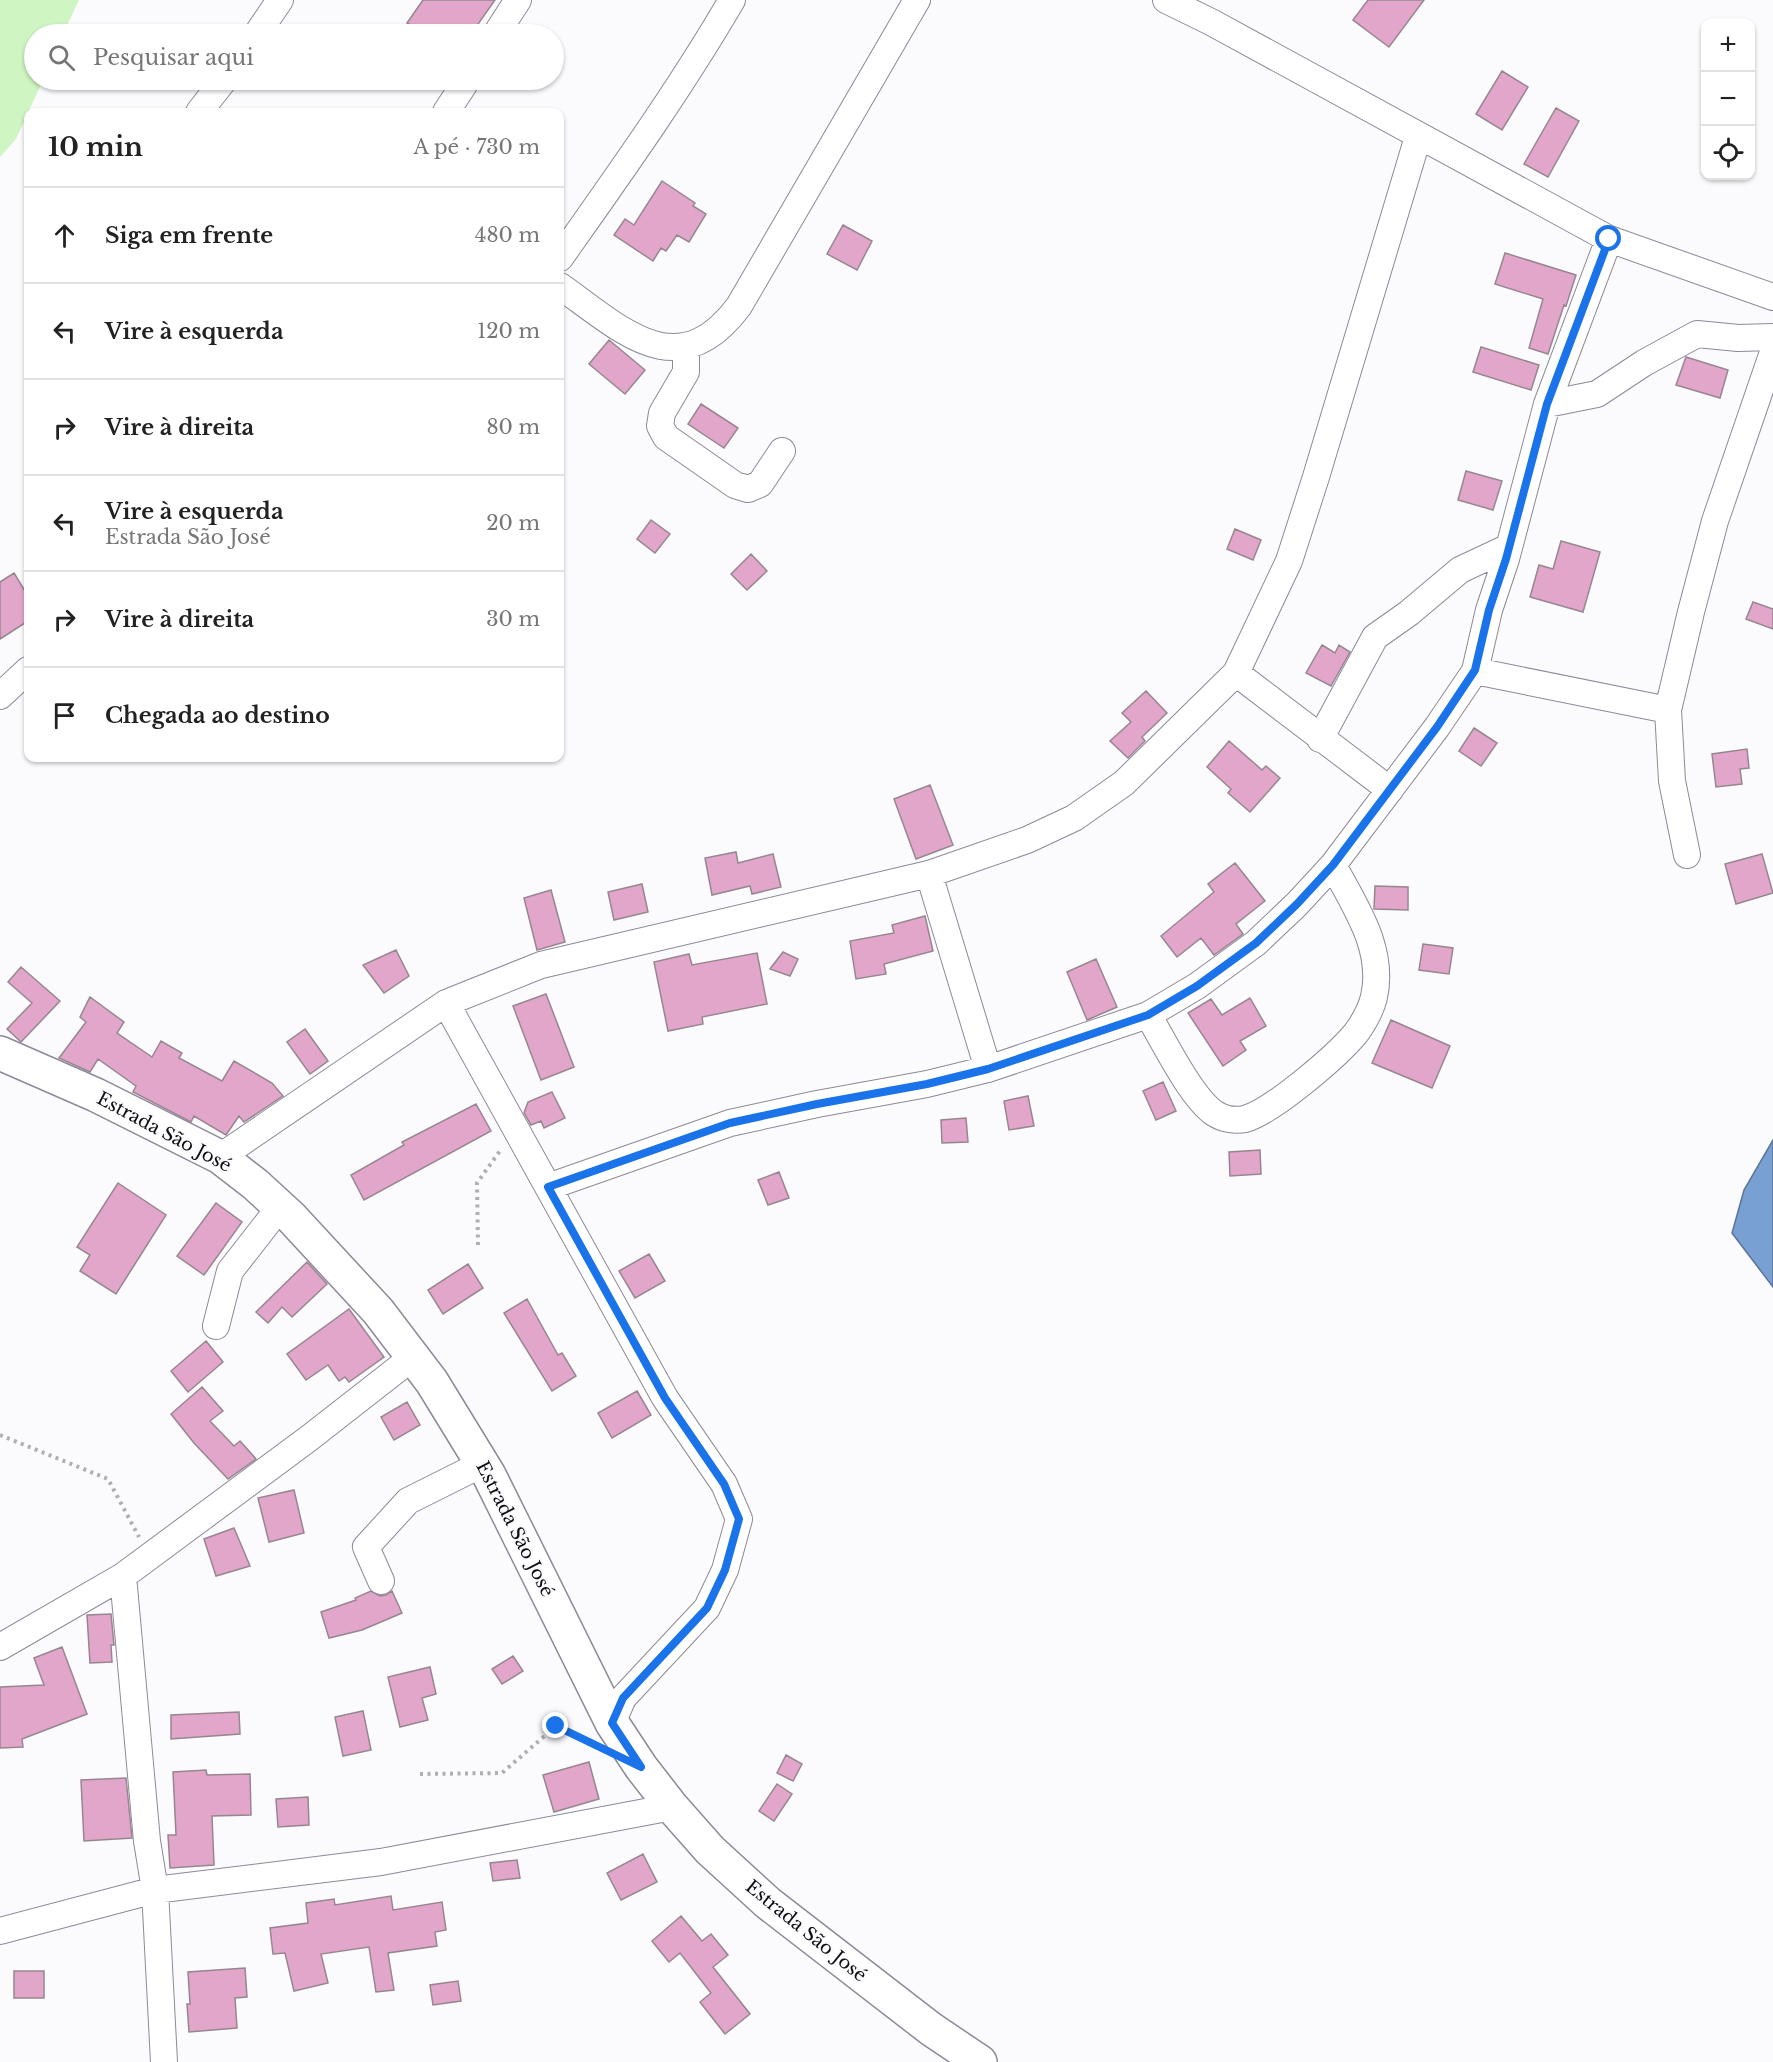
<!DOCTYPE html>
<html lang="pt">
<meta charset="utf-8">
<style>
body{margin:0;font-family:"Libre Baskerville",serif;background:#f2f2f2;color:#222}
.controls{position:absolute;right:18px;top:18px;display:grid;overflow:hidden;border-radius:12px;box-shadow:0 2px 4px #0004}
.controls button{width:54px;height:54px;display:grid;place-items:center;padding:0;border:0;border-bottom:2px solid #e0e0e0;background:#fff;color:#222;font:30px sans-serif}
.stop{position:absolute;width:18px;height:18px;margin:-14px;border:4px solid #1a73e8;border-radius:50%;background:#fff}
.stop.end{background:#1a73e8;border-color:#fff;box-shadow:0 2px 6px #0008}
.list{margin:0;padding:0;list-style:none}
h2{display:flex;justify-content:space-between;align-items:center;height:78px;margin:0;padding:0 24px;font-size:26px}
h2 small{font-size:20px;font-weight:400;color:#767676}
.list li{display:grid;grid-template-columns:39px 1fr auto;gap:18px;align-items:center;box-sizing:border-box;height:96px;padding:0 24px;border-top:2px solid #e0e0e0}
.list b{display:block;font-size:22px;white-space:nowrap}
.list p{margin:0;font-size:20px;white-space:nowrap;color:#767676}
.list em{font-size:20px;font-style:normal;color:#767676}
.icon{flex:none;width:33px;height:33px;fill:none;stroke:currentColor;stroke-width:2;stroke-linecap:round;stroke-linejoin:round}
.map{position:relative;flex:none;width:1773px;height:2062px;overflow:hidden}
.search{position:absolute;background:#fff;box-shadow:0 2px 4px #0004;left:24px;top:24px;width:540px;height:66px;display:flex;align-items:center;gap:15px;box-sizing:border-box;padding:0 21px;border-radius:33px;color:#767676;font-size:22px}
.panel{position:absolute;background:#fff;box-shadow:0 2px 4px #0004;left:24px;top:108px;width:540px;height:654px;border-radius:12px}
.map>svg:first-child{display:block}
.green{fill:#cff5c2}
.water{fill:#79a0d2;stroke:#597498;stroke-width:1.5}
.building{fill:#e3a6cb;stroke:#96868f;stroke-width:1.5}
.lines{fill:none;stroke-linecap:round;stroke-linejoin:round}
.minor-casing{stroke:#8d8998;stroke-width:28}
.tertiary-casing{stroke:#8d8998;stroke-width:36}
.path{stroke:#afaeb2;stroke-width:4;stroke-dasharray:3 4.5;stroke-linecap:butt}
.minor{stroke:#fff;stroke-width:26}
.tertiary{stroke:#fff;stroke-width:33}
.route{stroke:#1a73e8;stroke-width:8}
.labels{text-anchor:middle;stroke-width:4.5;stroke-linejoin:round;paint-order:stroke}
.street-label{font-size:18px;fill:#0e0d12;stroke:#fbfafd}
</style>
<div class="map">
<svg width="1773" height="2062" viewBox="0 0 1773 2062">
<rect width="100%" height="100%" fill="#fbfafd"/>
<path class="green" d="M0 0H79L63 34H34V80H43L16 139 0 157Z"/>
<path class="water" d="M1773 1140V1287L1732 1233 1744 1190Z"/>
<path class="building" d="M423 0H495L471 34H412L416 28 407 23Z
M1368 0H1424L1389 47 1353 20Z
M1502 71 1528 87 1502 130 1476 114Z
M1556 108 1579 121 1548 177 1524 164Z
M662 181 695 203 693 206 706 214 689 242 677 235 666 251 661 248 653 261 614 235 625 219 634 225Z
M843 225 872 241 857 270 827 254Z
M1505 253 1576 275 1566 306 1564 305 1548 354 1529 348 1543 299 1495 284Z
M609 340 645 370 625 394 589 364Z
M1481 347 1539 365 1531 390 1473 372Z
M1686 357 1728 370 1720 398 1676 385Z
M701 404 738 428 724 448 688 424Z
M1466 471 1502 481 1493 510 1458 500Z
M651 520 670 534 655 553 637 539Z
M1235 529 1261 540 1253 560 1227 549Z
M1561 541 1600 552 1583 612 1530 597 1539 565 1553 569Z
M751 554 767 571 747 590 731 574Z
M14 573 28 596V621L0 639V582Z
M1753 602 1773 609V629L1746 619Z
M1322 645 1335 653 1339 645 1350 652 1331 686 1306 673Z
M1146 691 1167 713 1142 737 1145 741 1128 758 1110 741 1131 722 1122 713Z
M1474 728 1497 743 1481 766 1459 751Z
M1229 741 1262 770 1266 766 1280 778 1250 812 1228 793 1231 789 1207 767Z
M1747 749 1749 768 1740 769 1742 784 1716 787 1712 754Z
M930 785 953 845 916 859 894 799Z
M736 852 738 863 773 854 781 887 752 894 750 886 712 895 705 858Z
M1762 854 1773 893 1736 904 1725 864Z
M1235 863 1265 901 1236 924 1243 934 1214 955 1201 938 1177 957 1161 936 1214 892 1208 884Z
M642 884 648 912 614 920 608 892Z
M1375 886 1408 887V910L1374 909Z
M551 890 565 942 537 950 524 898Z
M925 916 933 951 884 964 886 974 856 979 850 941 894 933 892 925Z
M1423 944 1453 948 1449 974 1419 970Z
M396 950 409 976 384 993 363 965Z
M783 952 798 959 790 976 770 969Z
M757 953 767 1004 702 1017 703 1024 668 1031 654 962 689 954 692 965Z
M1096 959 1117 1007 1087 1020 1067 972Z
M21 967 60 1001 21 1042 7 1029 32 1003 8 982Z
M546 994 574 1067 541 1080 513 1006Z
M90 997 124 1022 117 1033 152 1057 161 1041 182 1053 179 1058 222 1081 234 1061 272 1083 283 1096 244 1122 239 1116 226 1135 194 1116 191 1122 133 1092 136 1086 98 1059 90 1072 59 1058 86 1022 80 1017Z
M1250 998 1266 1026 1240 1041 1246 1050 1223 1066 1188 1013 1211 999 1222 1015Z
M1391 1020 1450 1046 1432 1088 1372 1063Z
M305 1029 328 1061 310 1074 287 1042Z
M1163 1082 1176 1111 1156 1120 1143 1091Z
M552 1092 565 1118 544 1128 541 1121 531 1125 524 1113 528 1102Z
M1028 1096 1034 1126 1009 1130 1004 1101Z
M476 1104 491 1131 364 1200 351 1175 404 1145 402 1142Z
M966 1118 968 1142 942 1143 941 1120Z
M1260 1150 1261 1174 1230 1176 1229 1152Z
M779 1172 789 1198 768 1205 758 1180Z
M118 1183 166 1215 116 1294 80 1271 90 1255 77 1247Z
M216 1203 242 1222 204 1275 177 1256Z
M649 1254 665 1281 635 1298 619 1271Z
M307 1262 327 1284 292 1317 282 1307 268 1323 256 1312Z
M468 1264 483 1288 443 1314 428 1290Z
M527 1299 558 1355 562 1353 576 1376 552 1391 504 1313Z
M349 1309 384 1357 349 1382 345 1377 339 1381 328 1365 306 1380 287 1354Z
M206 1341 223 1362 188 1392 171 1371Z
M202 1387 223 1411 210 1421 234 1446 240 1441 256 1459 228 1479 194 1443 171 1414Z
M637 1391 651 1415 612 1438 598 1413Z
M407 1402 420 1425 394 1440 381 1417Z
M294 1490 304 1533 269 1542 258 1498Z
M234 1528 250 1566 216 1576 204 1539Z
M371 1591 380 1596 386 1595 392 1591 402 1613 362 1630 329 1638 321 1612 356 1600 355 1598Z
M111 1614 114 1645H111L112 1662 90 1663 87 1615Z
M62 1647 87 1714 22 1739 23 1747 0 1748V1687L44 1685 34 1658Z
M513 1656 523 1671 502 1684 492 1669Z
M430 1667 436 1694 422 1698 428 1720 400 1727 388 1677Z
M363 1711 371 1750 343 1756 335 1717Z
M239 1712 240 1734 171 1739V1715Z
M786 1755 802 1764 793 1781 777 1773Z
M589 1762 599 1799 554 1812 543 1775Z
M206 1770 207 1775 250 1774 251 1815 212 1816 214 1865 170 1868 168 1835H176L173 1772Z
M126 1778 132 1838 84 1841 81 1780Z
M777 1784 792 1794 774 1821 759 1811Z
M308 1797 309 1825 278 1827 276 1799Z
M643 1854 657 1882 621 1900 607 1873Z
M517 1860 520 1878 493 1881 490 1863Z
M391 1896 393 1910 442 1902 446 1930 435 1932 437 1946 388 1953 394 1990 376 1992 369 1947 321 1954 328 1983 294 1991 285 1953 273 1954 270 1928 308 1923 306 1903 334 1899 335 1905Z
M681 1916 702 1941 711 1934 728 1955 713 1967 750 2014 725 2034 700 2002 711 1993 680 1953 669 1962 652 1941Z
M245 1968 247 1997 235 1998 237 2028 189 2032 187 2004H190L188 1972Z
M14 1971H44V1998H14Z
M458 1981 461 2001 433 2005 430 1985Z"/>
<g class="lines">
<g class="minor-casing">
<path id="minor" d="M1166 0 1211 22 1609 239 1773 297
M257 34 280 0
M496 34 518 0
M199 112 224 80
M446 112 467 80
M560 258C620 173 680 89 732 0
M560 286C621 329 678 388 739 306L917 0
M686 346V372L662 413 660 426 666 437 735 485 748 489 760 484 782 451
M1547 404 1597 394 1644 363 1697 334 1738 338 1773 337
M1475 671 1668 710
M1236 673 1390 790
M0 696 28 670
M1320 739 1375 637 1409 613 1460 570 1509 547
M1687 855 1672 781 1668 710 1691 612 1715 521 1773 352
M929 874 988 1069
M446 1003 665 1398 724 1484 739 1519 725 1570 707 1608 623 1698 612 1723
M1148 1015C1164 1041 1190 1096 1214 1113 1223 1119 1235 1121 1245 1119 1273 1111 1337 1056 1356 1033 1364 1022 1371 1010 1374 997 1385 948 1354 905 1333 865
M220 1157 446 1003 541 965 929 874 1027 840 1074 818 1124 783 1236 673 1289 561 1316 477 1418 137
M548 1187 730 1123 817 1104 927 1084 988 1069 1148 1015 1197 986 1256 943 1297 904 1333 865 1437 727 1475 671 1489 610 1506 559 1547 404 1609 239
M216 1326 230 1271 280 1207
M123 1576 147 1841 155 1890 164 2062
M381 1581 366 1547 408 1501 482 1464
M0 1647 123 1576 308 1439 413 1357
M0 1931 155 1890 381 1862 672 1807"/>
</g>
<g class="tertiary-casing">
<path id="tertiary" d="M0 1053 96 1095 220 1157 255 1184 291 1217 378 1311 432 1382 489 1475 612 1723 641 1767 672 1807 710 1850 768 1903 931 2029 980 2062"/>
</g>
<path class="path" d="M478 1245 477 1183 502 1148
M0 1435 108 1479 139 1537
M420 1774 502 1773 556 1726 593 1744"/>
<use href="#minor" class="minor"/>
<use href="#tertiary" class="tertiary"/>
</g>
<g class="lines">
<path class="route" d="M556 1726 641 1767 612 1723 623 1698 707 1608 725 1570 739 1519 724 1484 665 1398 548 1187 730 1123 817 1104 927 1084 988 1069 1148 1015 1197 986 1256 943 1297 904 1333 865 1437 727 1475 670 1489 610 1506 559 1547 404 1609 239"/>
</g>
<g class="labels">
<g class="street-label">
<text transform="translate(164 1132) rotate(28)" y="6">Estrada São José</text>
<text transform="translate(515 1529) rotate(63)" y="6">Estrada São José</text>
<text transform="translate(806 1931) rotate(39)" y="6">Estrada São José</text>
</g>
</g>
</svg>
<div class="controls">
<button>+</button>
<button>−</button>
<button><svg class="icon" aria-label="locate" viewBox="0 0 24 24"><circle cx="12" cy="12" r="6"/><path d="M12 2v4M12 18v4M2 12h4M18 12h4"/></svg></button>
</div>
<div class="stop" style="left:1609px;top:239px"></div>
<div class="stop end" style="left:556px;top:1726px"></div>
<div class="search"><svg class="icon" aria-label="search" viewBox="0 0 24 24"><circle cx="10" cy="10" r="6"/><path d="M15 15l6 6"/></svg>Pesquisar aqui</div>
<section class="panel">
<h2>10 min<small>A pé · 730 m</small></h2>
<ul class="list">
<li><svg class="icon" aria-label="ahead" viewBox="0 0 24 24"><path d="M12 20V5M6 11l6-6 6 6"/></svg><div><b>Siga em frente</b></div><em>480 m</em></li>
<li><svg class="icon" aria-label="left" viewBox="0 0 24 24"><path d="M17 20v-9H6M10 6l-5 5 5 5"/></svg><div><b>Vire à esquerda</b></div><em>120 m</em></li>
<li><svg class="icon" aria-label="right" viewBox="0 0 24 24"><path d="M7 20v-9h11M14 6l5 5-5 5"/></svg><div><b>Vire à direita</b></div><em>80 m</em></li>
<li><svg class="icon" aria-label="left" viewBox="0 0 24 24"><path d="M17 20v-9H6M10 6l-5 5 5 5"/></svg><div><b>Vire à esquerda</b><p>Estrada São José</p></div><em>20 m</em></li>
<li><svg class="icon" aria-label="right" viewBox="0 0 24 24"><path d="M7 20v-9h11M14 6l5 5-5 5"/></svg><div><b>Vire à direita</b></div><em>30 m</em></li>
<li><svg class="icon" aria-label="arrive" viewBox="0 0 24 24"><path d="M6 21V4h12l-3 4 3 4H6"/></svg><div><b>Chegada ao destino</b></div></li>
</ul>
</section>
</div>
